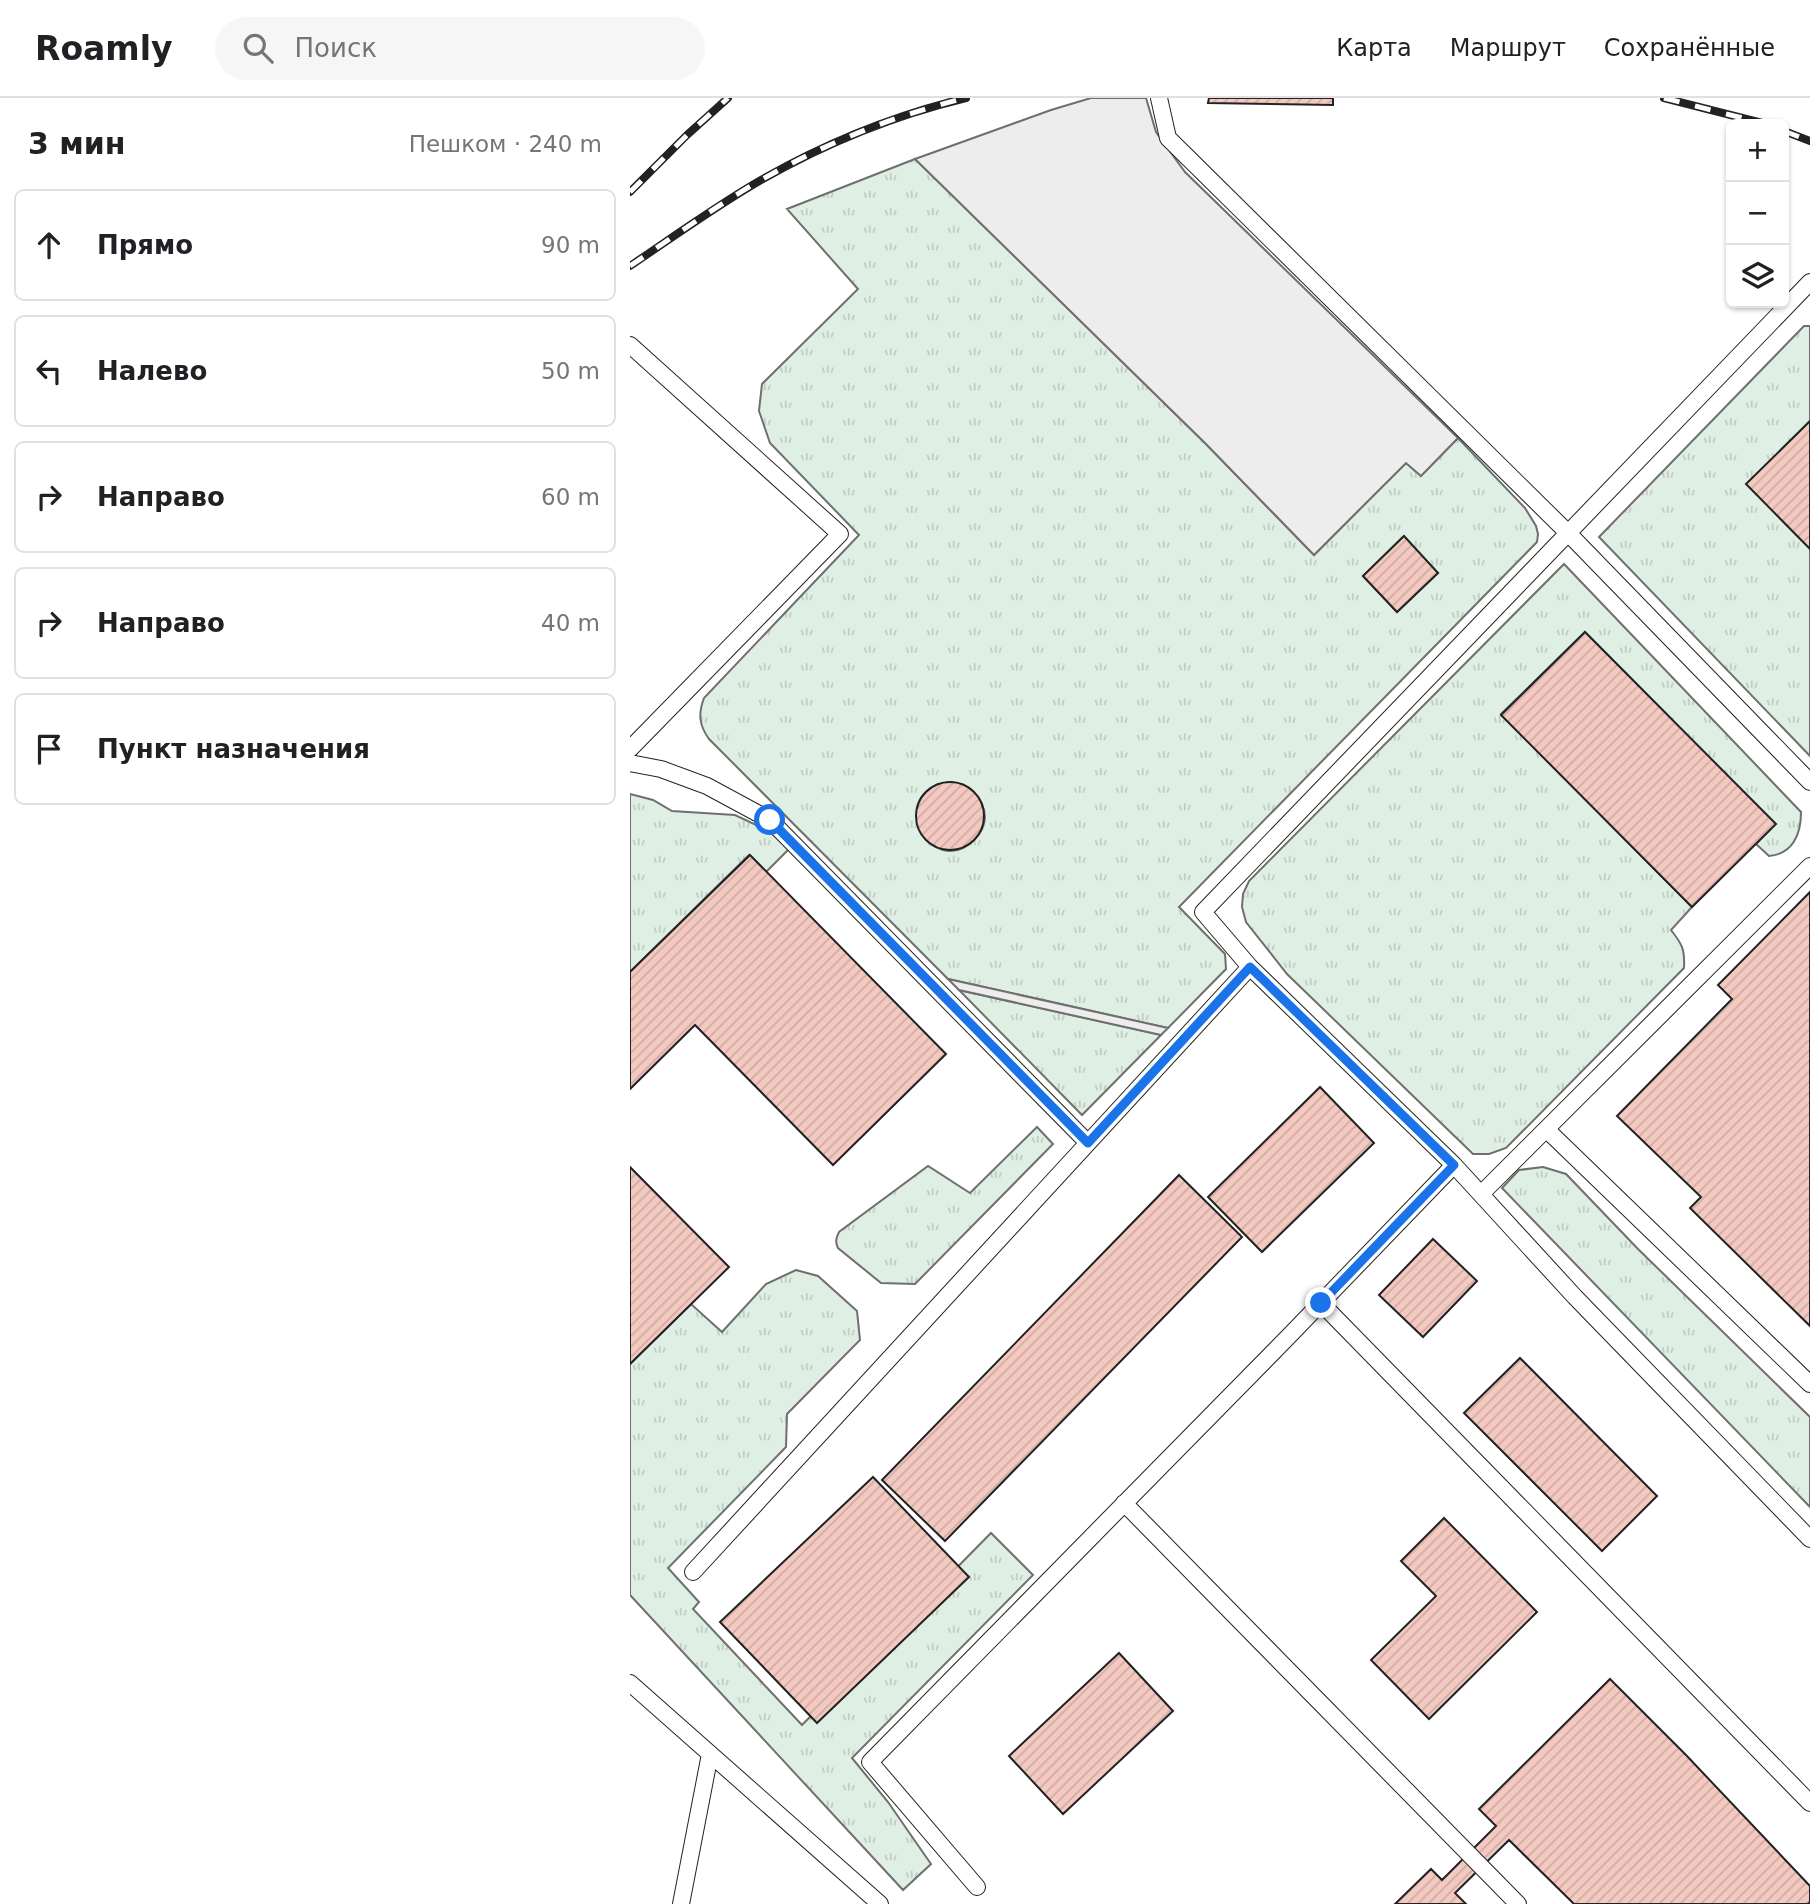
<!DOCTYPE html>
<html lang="ru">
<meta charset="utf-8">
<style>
body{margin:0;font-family:"DejaVu Sans",sans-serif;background:#f6f6f6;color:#202124}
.controls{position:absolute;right:21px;top:21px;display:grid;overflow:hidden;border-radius:10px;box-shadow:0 2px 5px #0004}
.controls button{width:63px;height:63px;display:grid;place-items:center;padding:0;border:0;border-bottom:2px solid #e0e0e0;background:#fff;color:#202124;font:35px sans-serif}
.stop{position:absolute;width:21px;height:21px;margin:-16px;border:5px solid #1a73e8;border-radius:50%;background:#fff}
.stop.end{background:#1a73e8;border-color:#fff;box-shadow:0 2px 7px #0008}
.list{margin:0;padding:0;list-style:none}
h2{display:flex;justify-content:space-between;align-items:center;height:91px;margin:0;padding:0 28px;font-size:30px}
h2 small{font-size:23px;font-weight:400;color:#757577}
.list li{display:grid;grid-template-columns:46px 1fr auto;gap:21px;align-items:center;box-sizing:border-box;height:112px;margin:0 14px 14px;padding:0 14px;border:2px solid #e0e0e0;border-radius:10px}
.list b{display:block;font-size:26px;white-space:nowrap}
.list em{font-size:23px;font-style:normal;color:#757577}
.icon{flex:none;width:38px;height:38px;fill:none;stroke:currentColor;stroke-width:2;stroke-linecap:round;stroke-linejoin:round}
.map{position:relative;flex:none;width:1180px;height:1806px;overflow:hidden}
header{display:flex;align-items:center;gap:42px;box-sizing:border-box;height:98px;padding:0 35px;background:#fff;border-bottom:2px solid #e0e0e0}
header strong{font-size:33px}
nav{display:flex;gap:38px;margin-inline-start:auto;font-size:24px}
.search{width:490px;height:63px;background:#f6f6f6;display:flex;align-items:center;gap:18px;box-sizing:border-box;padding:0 24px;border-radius:38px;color:#757577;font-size:26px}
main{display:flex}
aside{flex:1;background:#fff}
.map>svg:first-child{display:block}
.grass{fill:url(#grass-tufts);stroke:#6f6f6f;stroke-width:2;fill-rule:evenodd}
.parking{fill:#ededed;stroke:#6f6f6f;stroke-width:2}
.building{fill:url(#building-hatch);stroke:#222;stroke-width:2}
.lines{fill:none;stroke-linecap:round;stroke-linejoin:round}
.service-casing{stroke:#222;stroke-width:18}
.service{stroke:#fff;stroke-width:16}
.rail-casing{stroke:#222;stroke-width:8}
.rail{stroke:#fff;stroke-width:5;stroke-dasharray:16;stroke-linecap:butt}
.route{stroke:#1a73e8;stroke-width:9}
</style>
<header>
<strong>Roamly</strong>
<div class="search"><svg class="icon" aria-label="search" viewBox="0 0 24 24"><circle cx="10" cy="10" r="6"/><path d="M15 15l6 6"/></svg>Поиск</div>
<nav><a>Карта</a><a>Маршрут</a><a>Сохранённые</a></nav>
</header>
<main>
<aside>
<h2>3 мин<small>Пешком · 240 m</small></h2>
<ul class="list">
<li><svg class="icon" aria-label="ahead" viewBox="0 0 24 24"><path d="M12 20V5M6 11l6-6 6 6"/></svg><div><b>Прямо</b></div><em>90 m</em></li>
<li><svg class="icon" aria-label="left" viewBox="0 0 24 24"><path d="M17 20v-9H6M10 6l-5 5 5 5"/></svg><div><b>Налево</b></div><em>50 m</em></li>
<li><svg class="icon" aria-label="right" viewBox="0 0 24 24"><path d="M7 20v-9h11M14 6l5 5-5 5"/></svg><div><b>Направо</b></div><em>60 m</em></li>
<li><svg class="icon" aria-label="right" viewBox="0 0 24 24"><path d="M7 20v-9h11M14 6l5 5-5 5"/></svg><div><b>Направо</b></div><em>40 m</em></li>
<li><svg class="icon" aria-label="arrive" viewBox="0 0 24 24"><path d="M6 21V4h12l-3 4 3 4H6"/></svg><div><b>Пункт назначения</b></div></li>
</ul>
</aside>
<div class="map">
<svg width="1180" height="1806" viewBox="0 0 1180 1806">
<defs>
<pattern id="grass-tufts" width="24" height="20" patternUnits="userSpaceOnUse" patternTransform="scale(1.75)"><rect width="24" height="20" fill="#e0efe3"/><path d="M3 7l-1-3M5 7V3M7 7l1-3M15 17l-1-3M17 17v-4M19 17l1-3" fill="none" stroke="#c0cdc2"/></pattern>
<pattern id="building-hatch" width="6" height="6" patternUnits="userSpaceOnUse" patternTransform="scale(1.75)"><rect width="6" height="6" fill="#f3c9c0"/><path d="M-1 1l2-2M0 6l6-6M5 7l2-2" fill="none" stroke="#d0aca5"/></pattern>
</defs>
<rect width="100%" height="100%" fill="#fff"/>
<path class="grass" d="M285 61 575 345 684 457 776 365 791 378 828 340 895 410 906 428 908 436 907 444 549 809 595 856 596 871 538 930 318 881 79 641C69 627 68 616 74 600L229 437 140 345 129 313 132 286 228 191 157 111ZM773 439 808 475 767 514 733 478ZM322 684C349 690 367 718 345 741 301 786 252 690 322 684Z
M1174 228H1180V658L969 439Z
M934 466 1171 714C1171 736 1163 756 1139 758L1126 746 1145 726 955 534 871 616 1062 809 1041 832C1052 846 1055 851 1054 870L876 1050 859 1056H843L657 876 616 824 612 809 613 796 619 783Z
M0 696 23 702 42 713 105 717 139 733 159 751 136 774 119 757 0 874Z
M329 892 531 937 452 1017Z
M407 1029 423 1046 285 1186 251 1185 208 1150C205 1144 206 1140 209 1134L298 1068 340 1095Z
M913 1069 936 1076 1008 1151 1180 1319V1409L872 1090 889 1072Z
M166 1172 188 1178 227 1213 230 1242 157 1316 156 1349 38 1470 69 1504 63 1511 172 1627 361 1435 403 1477 222 1660 258 1704 301 1766 273 1792 0 1497V1266L61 1206 92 1234 136 1186Z"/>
<path class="parking" d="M461 0H516L526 34 555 74 828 340 791 378 776 365 684 457 575 345 285 61 421 12Z
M318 881 538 930 531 937 329 892Z"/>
<path class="building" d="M579 0H703V7L578 5Z
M1180 323V451L1116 386Z
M774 438 808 475 767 514 733 478Z
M955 534 1146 726 1062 809 871 617Z
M286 718a34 34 0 1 1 68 0a34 34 0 1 1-68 0Z
M120 757 316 956 203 1067 65 927 0 991V874Z
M1180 794V1228L1060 1110 1071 1099 987 1018 1102 901 1088 887Z
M690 989 744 1045 632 1154 578 1099Z
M0 1069 99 1169 0 1266Z
M549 1077 612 1139 315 1443 252 1382Z
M803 1141 847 1183 793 1239 749 1197Z
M890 1260 1027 1398 972 1453 834 1315Z
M243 1379 339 1479 187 1625 90 1524Z
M814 1420 907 1514 799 1621 741 1562 806 1498 771 1463Z
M489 1555 543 1613 433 1716 379 1658Z
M980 1581 1056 1657 1180 1788V1804L1178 1806H944L879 1742 825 1795 836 1806H765L801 1771 812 1782 866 1728 849 1711Z"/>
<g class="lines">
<g class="service-casing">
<path id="service" d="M529 0 538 40 938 435 1180 684
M0 247 210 436 0 651
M0 665 31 671 77 688 140 722 458 1045
M620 869 573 814 1180 184
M916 1031 1180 1286
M851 1096 1180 768
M691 1205 1180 1705
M494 1405 888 1806
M63 1474 620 869 824 1067
M0 1585 250 1806
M347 1789 240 1664 660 1237 824 1067 945 1199 1180 1441
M51 1806 80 1656"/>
</g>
<use href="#service" class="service"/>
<g class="rail-casing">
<path id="rail" d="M1034 0 1136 26
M1154 33 1180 43
M0 94 57 37 98 0
M0 168C43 139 86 108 131 82 194 46 265 17 336 0"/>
</g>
<use href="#rail" class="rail"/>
</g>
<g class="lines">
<path class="route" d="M140 722 458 1045 620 869 824 1067 691 1205"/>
</g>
</svg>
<div class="controls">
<button>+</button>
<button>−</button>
<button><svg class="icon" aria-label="layers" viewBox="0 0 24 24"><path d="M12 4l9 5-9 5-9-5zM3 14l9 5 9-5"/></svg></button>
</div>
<div class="stop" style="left:140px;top:722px"></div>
<div class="stop end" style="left:691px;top:1205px"></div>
</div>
</main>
